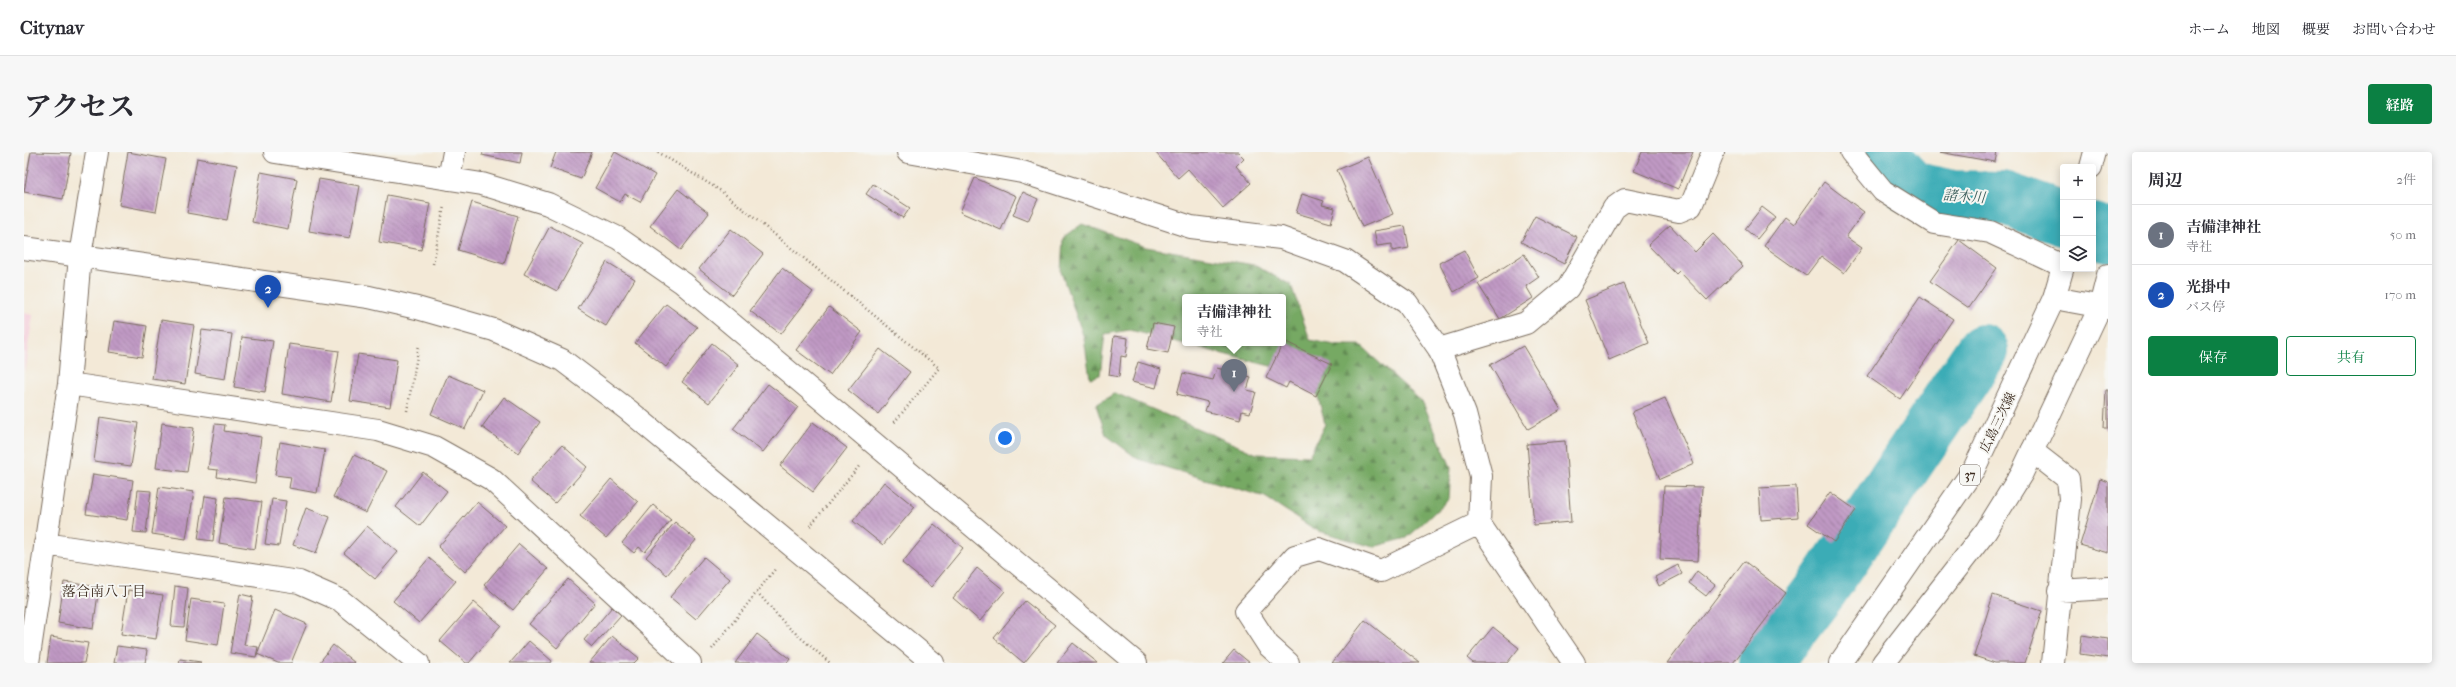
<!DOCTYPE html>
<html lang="ja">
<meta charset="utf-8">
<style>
body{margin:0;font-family:"IM FELL French Canon","Noto Serif JP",serif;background:#f7f7f7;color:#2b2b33}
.controls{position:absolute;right:12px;top:12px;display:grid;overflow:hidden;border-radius:4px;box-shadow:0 2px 10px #0003}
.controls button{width:36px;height:36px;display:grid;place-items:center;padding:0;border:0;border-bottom:1px solid #e1e1e2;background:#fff;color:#2b2b33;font:20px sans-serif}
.you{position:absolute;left:981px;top:286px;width:14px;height:14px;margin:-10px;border:3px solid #fff;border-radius:50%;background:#1a73e8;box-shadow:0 0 0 6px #1a73e833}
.badge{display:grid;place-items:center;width:26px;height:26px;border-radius:50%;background:#0b8043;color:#fff;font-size:13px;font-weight:700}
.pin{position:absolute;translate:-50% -33px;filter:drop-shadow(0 1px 2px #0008)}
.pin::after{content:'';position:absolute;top:21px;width:14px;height:12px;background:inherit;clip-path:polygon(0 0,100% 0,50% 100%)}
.popup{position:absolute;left:1158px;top:142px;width:104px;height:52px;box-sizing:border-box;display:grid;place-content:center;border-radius:4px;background:#fff;filter:drop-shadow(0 1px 3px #0005);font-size:13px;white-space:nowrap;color:#7c7c81}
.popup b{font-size:15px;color:#2b2b33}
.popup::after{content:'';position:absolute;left:50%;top:100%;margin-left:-8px;border:8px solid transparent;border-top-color:#fff}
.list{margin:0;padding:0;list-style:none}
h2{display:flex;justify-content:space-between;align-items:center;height:52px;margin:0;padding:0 16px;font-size:17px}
h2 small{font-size:13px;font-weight:400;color:#7c7c81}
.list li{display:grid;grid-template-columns:26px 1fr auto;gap:12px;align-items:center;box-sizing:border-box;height:60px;padding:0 16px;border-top:1px solid #e1e1e2}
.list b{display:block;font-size:15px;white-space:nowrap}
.list p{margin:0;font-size:13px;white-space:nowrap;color:#7c7c81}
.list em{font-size:13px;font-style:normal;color:#7c7c81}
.actions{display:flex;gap:8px;padding:12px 16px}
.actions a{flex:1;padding:9px 0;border:1px solid #0b8043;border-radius:4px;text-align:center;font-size:14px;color:#0b8043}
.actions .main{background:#0b8043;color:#fff}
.icon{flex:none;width:22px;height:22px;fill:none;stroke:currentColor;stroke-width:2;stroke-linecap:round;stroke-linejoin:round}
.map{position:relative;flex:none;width:2084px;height:511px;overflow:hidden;border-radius:4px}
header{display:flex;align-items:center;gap:24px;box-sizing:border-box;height:56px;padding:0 20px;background:#fff;border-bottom:1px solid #e1e1e2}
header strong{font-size:19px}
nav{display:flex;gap:22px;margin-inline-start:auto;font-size:14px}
.intro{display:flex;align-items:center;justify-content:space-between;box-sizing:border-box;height:96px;padding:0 24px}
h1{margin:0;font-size:28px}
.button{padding:10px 18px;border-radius:4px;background:#0b8043;color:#fff;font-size:14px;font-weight:700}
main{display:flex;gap:24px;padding:0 24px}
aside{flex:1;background:#fff;border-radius:4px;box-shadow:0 2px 10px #0003}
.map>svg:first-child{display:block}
.built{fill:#f5cfdc}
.forest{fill:url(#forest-firs);stroke:#586a41;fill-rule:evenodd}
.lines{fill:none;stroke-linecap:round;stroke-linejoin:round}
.river{stroke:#3bacb6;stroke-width:54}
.building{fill:url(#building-back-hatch)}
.minor-casing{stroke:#7b6d5f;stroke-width:24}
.major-casing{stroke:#7b6d5f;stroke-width:24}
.path{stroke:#7b6d5f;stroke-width:2.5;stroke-dasharray:1 3;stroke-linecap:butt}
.minor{stroke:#fff;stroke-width:22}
.major{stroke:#fff;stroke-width:22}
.labels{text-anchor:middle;stroke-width:4;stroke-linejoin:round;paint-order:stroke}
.shield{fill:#f6f6f2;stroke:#73675e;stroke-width:1}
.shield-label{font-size:12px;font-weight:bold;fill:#3b2a1e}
.street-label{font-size:13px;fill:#3b2a1e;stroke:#f6f6f2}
.water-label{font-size:14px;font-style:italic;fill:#3b5e5b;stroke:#f6f6f2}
.neighbourhood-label{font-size:14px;fill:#3b2a1e;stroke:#f6f6f2}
</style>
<header>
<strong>Citynav</strong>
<nav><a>ホーム</a><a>地図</a><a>概要</a><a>お問い合わせ</a></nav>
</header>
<div class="intro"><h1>アクセス</h1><a class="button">経路</a></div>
<main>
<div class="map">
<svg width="2084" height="511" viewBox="0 0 2084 511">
<defs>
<pattern id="forest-firs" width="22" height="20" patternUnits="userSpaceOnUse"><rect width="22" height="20" fill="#76a964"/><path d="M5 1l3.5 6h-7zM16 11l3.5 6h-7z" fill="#628a52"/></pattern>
<pattern id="building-back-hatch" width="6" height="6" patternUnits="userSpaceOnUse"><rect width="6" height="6" fill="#c099c4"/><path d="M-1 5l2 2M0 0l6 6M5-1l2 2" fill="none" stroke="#9d7d9f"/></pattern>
</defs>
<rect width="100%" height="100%" fill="#f6f6f2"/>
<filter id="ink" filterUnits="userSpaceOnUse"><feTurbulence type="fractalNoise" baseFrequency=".025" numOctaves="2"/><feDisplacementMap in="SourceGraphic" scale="8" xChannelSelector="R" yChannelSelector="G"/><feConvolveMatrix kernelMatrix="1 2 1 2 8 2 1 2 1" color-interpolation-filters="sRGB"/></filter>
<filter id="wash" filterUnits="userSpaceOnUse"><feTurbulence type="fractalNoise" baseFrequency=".012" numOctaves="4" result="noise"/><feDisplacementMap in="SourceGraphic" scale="16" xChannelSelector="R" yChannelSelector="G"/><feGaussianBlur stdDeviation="0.9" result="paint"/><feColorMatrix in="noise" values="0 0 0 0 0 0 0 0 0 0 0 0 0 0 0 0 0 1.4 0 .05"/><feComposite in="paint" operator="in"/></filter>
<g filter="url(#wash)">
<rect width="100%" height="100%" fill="#f3e9d7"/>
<path class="built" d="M0 161 9 163 0 221Z"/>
<path class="forest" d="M1058 72 1122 95 1230 113 1267 133 1286 188 1311 193H1336L1399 251 1427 315 1425 347 1383 386 1349 395 1292 378 1241 345 1114 307 1082 283 1072 253 1091 241 1233 302 1285 304 1301 272 1289 225 1106 178 1081 182 1076 223 1066 226 1060 186 1037 120 1039 86ZM1161 145H1259V191H1161Z"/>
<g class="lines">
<path class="river" d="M1854 0 1888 36 1929 45 1979 46 2039 67
M2069 78 2084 83
M1741 511 1799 435 1958 199"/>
</g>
<g id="blocks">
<path class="building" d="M7 0 47 1 39 47 0 40Z
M104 0 142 7 132 60 95 53Z
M459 0H498L496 11 458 3Z
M532 0H568L557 27 526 16Z
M591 0 631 23 616 50 601 42 596 50 571 36Z
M1131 0H1214L1220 6 1212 14 1227 31 1199 56 1164 17 1154 26Z
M1618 0H1669L1654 37 1610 19Z
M1915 0H1973L1971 10Z
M1344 5 1369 62 1338 75 1313 18Z
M173 6 213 13 203 68 163 61Z
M237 20 273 27 264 77 228 70Z
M951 26 992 44 977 78 936 60Z
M295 27 336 34 326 86 285 79Z
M1800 30 1840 60 1822 85 1838 96 1820 121 1797 104 1782 124 1740 94 1761 65 1770 72Z
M849 32 886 56 879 66 842 42Z
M654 37 685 61 657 98 626 74Z
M999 40 1014 47 1004 69 989 63Z
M1278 42 1300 49 1298 53 1311 56 1307 71 1272 61Z
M363 43 406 51 397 98 355 90Z
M448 50 494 64 480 112 434 98Z
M1738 55 1751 65 1733 87 1721 77Z
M1511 64 1553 85 1540 112 1497 90Z
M1646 73 1671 100 1689 82 1719 114 1683 148 1655 119 1652 122 1624 93Z
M526 74 559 92 533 139 500 122Z
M1381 74 1385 96 1368 99V92L1353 94 1350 79Z
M707 77 739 102 708 143 675 117Z
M1935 88 1973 116 1945 156 1906 129Z
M1440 98 1455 126 1430 140 1415 111Z
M1500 102 1515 125 1502 134 1509 146 1476 167 1454 132Z
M583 110 611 127 582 174 554 157Z
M758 116 789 140 757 182 726 159Z
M1600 132 1625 191 1585 208 1561 148Z
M1896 145 1929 167 1876 247 1843 224Z
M642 152 673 175 642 215 611 191Z
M805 155 838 180 806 223 772 198Z
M137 168 170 173 161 232 128 227Z
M90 169 123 174 118 205 85 200Z
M1129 171 1150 175 1144 201 1123 197Z
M178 178 208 182 201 227 171 222Z
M1090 184 1104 186 1102 205 1097 204 1095 225 1085 223Z
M218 185 249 189 241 240 210 235Z
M1260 189 1308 212 1292 244 1265 230 1262 236 1242 226Z
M688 191 715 213 685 251 658 230Z
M265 192 315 199 307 250 258 242Z
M1499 194 1537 258 1504 277 1466 213Z
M856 197 886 220 854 262 824 238Z
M334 202 373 208 366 255 326 249Z
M1114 210 1137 217 1132 236 1108 230Z
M1193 216 1227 225 1223 238 1232 240 1226 261 1218 259 1216 268 1181 259 1184 250 1153 242 1159 221 1189 228Z
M424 223 459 238 441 277 407 262Z
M744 232 774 255 739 300 709 277Z
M2082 238H2084V276H2080Z
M480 245 516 270 494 301 458 275Z
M1641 246 1670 312 1636 327 1608 260Z
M76 265 114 271 107 314 70 309Z
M789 270 823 296 789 340 756 314Z
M138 271 170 276 163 320 132 316Z
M191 272 201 273 200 279 237 285 231 331 193 325 194 318 184 317Z
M1541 289 1547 370 1510 373 1503 292Z
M256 290 301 298 293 341 265 336 267 325 251 323Z
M538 293 563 315 531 351 506 329Z
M330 303 363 319 342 361 309 345Z
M399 320 423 339 396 374 372 355Z
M69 322 109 328 103 368 62 362Z
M587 327 614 350 582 386 556 364Z
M2076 327 2084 330V401L2056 393Z
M860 330 891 355 859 393 829 369Z
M1640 334 1678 335 1674 409 1636 407Z
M1772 334 1774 365 1737 368 1735 336Z
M135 335 170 340 162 387 128 382Z
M114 338 127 339 122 381 109 380Z
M1806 340 1832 358 1810 390 1784 372Z
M181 344 194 346 189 389 174 387Z
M202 345 238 350 231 397 195 391Z
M248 347 262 349 255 394 241 392Z
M453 350 481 374 441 420 414 395Z
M629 353 647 368 621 400 615 395 610 401 598 391Z
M282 356 306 365 292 401 269 393Z
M651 370 672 388 643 423 622 405Z
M910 372 939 396 907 435 878 411Z
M343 374 374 400 351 427 320 401Z
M495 392 524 417 489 458 460 433Z
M680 405 706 427 672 467 646 445Z
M405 406 432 429 395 471 369 449Z
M1720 409 1762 441 1709 511H1643Z
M1654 413 1658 422 1635 434 1631 425Z
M953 416 981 439 956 469 929 446Z
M1673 419 1691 433 1682 444 1665 431Z
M544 427 571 451 533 496 505 472Z
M40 430 75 435 69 477 34 471Z
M151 434 164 436 160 475 147 474Z
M104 438 139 443 132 487 97 482Z
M216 442 229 445 220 493 234 495 232 505 206 501Z
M1969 443 2018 459 2001 511H1971L1950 504Z
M167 447 200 452 194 493 161 488Z
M1001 449 1031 473 1000 511 970 486Z
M450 450 477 473 445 511H442L416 489Z
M588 455 597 463 568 495 560 488Z
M251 458 283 472 267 511H254L233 502Z
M1341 468 1396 511H1308Z
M1469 475 1495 496 1483 511H1449L1443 506Z
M733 482 766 507 763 511H711Z
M2058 483 2084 487V506L2056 502Z
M588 484 615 506 610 511H565Z
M27 485 64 491 60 511H23Z
M505 489 528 509 527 511H486Z
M1049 491 1074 511H1033Z
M309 493 331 511H295Z
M93 494 123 498 121 511H90Z
M1210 498 1226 511H1199Z
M156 507 177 510 176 511H155Z"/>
</g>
</g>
<g filter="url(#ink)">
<use href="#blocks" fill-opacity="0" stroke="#7b6d5f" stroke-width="1"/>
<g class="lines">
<g class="minor-casing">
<path id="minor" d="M251 0 458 32 524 52 594 86 659 131 1112 511
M884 0 998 20 1167 75 1257 86 1321 109 1383 151 1415 197 1441 262 1457 324 1455 371
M1827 0 1859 39 1910 71 1966 80 2039 114
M425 27 430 0
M0 96 345 145 393 156 470 178 538 208 604 258 909 511
M2030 146 2084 156
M1415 197 1502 171 1544 136 1590 56 1601 48 1655 59 1667 54 1689 0
M45 232 354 278 410 295 467 327 666 511
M2008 299 2044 327 2046 347 2029 511
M21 392 275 430 316 448 394 511
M2035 439 2084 436
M4 511 45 232 56 104 73 0
M1264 511 1244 493 1222 459 1271 404 1295 397 1357 419 1455 371 1550 511"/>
</g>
<g class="major-casing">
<path id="major" d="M2067 15 2071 0
M1816 511 1950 317 2030 146 2039 115
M1859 511 1962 379 1998 321 2076 155 2084 123"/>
</g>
<path class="path" d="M634 0 697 39 915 216 869 272
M409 112 420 54
M383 259 395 193
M786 374 836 313
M733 440 762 473 806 511
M688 497 752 416"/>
<use href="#minor" class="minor"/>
<use href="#major" class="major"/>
</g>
</g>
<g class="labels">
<rect class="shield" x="1936" y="313" width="20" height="20" rx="3"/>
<g class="shield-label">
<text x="1946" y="327">37</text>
</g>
<g class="street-label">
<text transform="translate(1973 270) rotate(-64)" y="5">広島三次線</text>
</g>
<g class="water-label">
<text transform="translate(1940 44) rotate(4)" y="5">諸木川</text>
</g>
<g class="neighbourhood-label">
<text x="80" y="444">落合南八丁目</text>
</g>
</g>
</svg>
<div class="controls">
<button>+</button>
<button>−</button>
<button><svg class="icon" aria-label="layers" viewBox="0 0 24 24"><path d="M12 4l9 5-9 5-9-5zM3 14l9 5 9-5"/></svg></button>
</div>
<div class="you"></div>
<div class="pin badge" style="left:1210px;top:240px;background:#6b7280">1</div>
<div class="popup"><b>吉備津神社</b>寺社</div>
<div class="pin badge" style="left:244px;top:156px;background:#1a4fb4">2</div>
</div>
<aside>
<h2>周辺<small>2件</small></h2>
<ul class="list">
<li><span class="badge" style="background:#6b7280">1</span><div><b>吉備津神社</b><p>寺社</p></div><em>50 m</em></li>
<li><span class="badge" style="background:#1a4fb4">2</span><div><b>光掛中</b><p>バス停</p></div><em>170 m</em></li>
</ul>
<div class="actions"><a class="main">保存</a><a>共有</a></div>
</aside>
</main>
